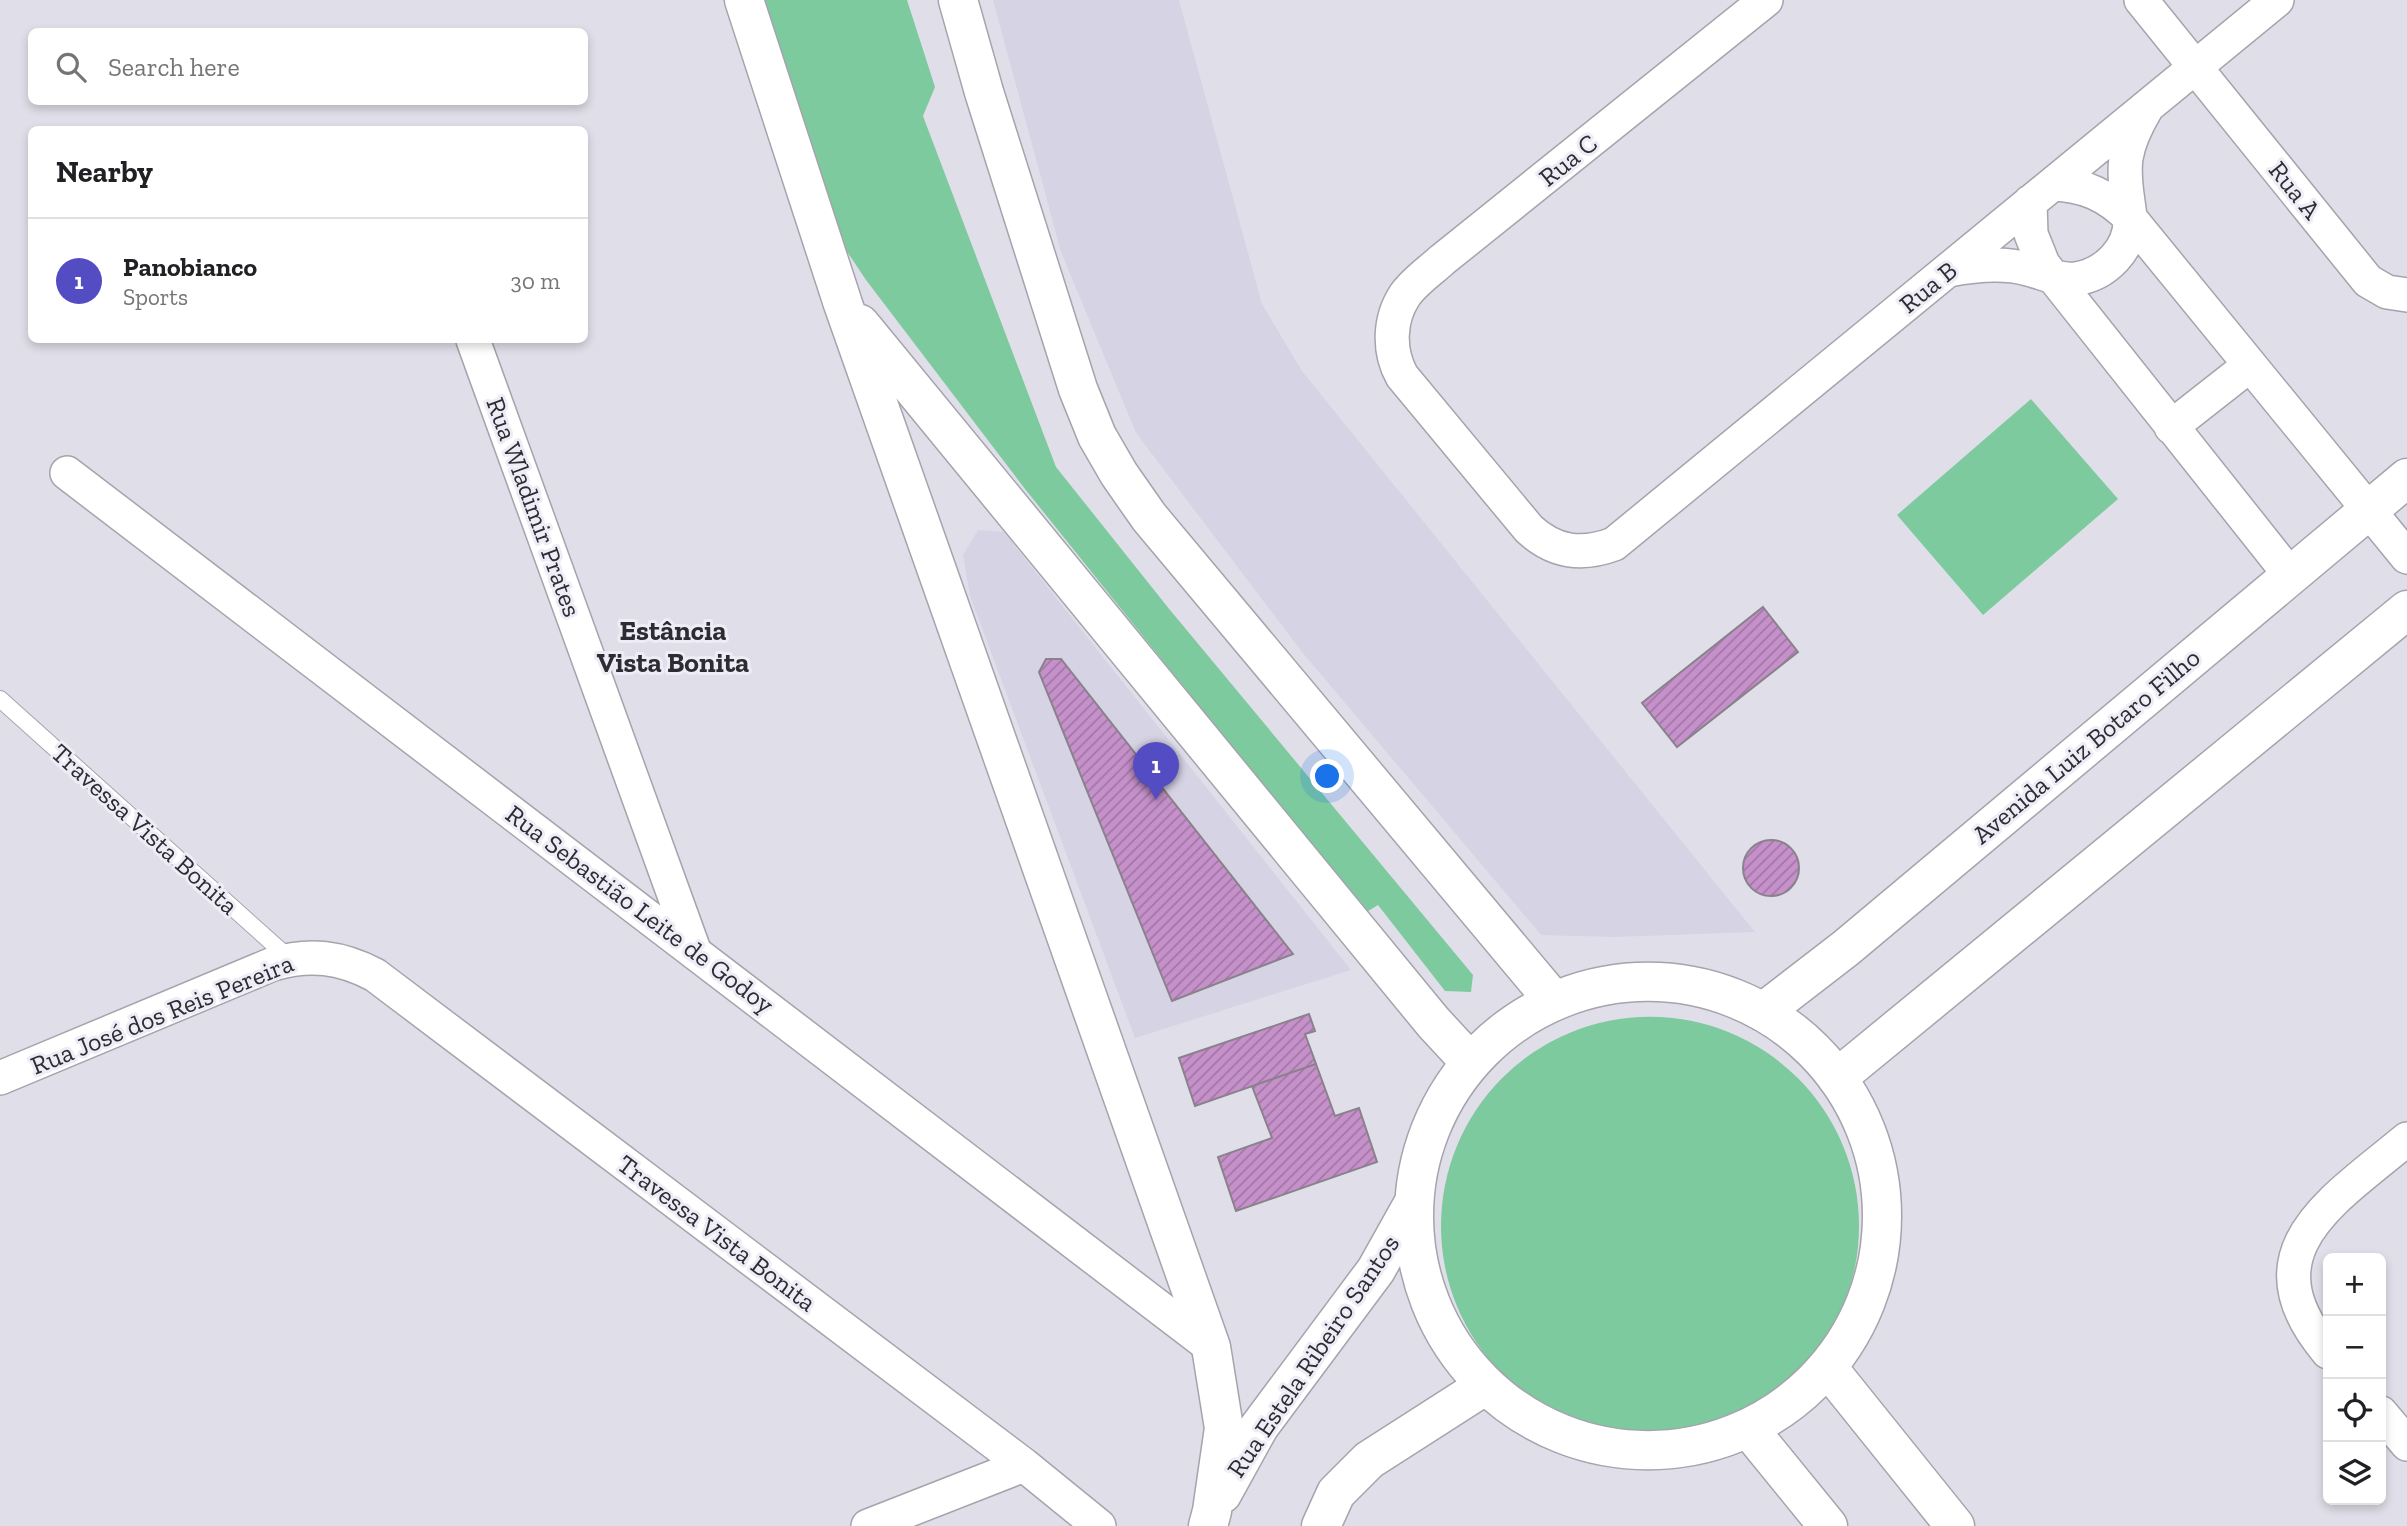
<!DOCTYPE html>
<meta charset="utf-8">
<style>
body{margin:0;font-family:"Zilla Slab",serif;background:#f6f6f6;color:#202124}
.controls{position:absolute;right:21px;bottom:21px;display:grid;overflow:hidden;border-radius:10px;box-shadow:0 4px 10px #0003}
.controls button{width:63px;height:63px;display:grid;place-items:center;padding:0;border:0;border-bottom:2px solid #e0e0e0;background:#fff;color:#202124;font:35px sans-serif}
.you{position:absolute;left:1328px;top:777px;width:24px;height:24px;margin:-18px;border:5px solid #fff;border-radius:50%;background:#1a73e8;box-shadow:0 0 0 10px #1a73e833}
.badge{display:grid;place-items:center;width:46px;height:46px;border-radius:50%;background:#534cc3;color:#fff;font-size:23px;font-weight:700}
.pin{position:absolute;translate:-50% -58px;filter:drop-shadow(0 2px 4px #0008)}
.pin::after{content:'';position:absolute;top:37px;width:24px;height:21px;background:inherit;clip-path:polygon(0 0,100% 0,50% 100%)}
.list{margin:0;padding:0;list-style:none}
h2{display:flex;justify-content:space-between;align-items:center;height:91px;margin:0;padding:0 28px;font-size:30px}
h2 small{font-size:23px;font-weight:400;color:#757577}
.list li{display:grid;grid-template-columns:46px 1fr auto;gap:21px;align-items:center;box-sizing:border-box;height:126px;padding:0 28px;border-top:2px solid #e0e0e0}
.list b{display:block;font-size:26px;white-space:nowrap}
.list p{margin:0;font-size:23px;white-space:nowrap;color:#757577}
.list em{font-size:23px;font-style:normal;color:#757577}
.icon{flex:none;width:38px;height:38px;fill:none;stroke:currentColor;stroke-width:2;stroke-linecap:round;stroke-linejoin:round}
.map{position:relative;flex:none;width:2407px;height:1526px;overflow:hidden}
.search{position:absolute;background:#fff;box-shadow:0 4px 10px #0003;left:28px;top:28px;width:560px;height:77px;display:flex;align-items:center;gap:18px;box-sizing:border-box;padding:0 24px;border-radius:10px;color:#757577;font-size:26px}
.panel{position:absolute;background:#fff;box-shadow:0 4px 10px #0003;left:28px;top:126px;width:560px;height:217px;border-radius:10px}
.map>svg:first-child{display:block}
.built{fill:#d6d3e4}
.grass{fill:#7eca9f}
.building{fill:url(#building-hatch);stroke:#89828a;stroke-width:2}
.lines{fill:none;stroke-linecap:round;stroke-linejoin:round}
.service-casing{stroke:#a5a3ac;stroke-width:18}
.minor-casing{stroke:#a5a3ac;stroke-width:36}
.tertiary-casing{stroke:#a5a3ac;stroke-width:41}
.secondary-casing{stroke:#a5a3ac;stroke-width:41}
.service{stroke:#fff;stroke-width:16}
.minor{stroke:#fff;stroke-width:33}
.tertiary{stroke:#fff;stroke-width:38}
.secondary{stroke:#fff;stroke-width:38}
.labels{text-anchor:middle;stroke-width:6;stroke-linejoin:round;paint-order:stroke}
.street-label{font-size:26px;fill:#2d2c30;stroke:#eeecf6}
.neighbourhood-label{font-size:28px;font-weight:bold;fill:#2d2c30;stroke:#eeecf6}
</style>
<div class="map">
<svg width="2407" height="1526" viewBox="0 0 2407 1526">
<defs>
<pattern id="building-hatch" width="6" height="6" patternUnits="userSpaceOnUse" patternTransform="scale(1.75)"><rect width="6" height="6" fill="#c691cb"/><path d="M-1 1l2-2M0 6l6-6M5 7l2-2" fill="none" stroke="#a177a5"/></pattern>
</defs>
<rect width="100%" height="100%" fill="#e0dfe9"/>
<path class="built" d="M993 0H1179L1262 304 1302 371 1755 932 1615 937 1541 935 1302 652 1136 433 1061 252Z
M978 530 1004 532 1351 970 1135 1038 970 596 963 555Z"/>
<path class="grass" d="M762 0H907L935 87 923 116 1056 467 1170 610 1473 975 1471 992 1445 991 1378 905 1365 913 1025 489 866 280 836 235Z
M2031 399 2118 499 1983 615 1897 515Z
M1441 1226a209 209 0 1 1 418 0a209 209 0 1 1-418 0Z"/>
<path class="building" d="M1763 607 1798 652 1677 747 1642 703Z
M1046 659H1061L1293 954 1172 1001 1039 672Z
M1743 868a28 28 0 1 1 56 0a28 28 0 1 1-56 0Z
M1309 1014 1315 1031 1305 1034 1316 1064 1195 1106 1179 1058Z
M1316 1064 1335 1116 1359 1108 1377 1162 1236 1211 1218 1157 1272 1138 1252 1086Z"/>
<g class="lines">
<g class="service-casing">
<path id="service" d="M0 699 290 959"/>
</g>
<g class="minor-casing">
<path id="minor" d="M1766 0 1442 260C1430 271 1414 282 1405 295 1389 319 1388 351 1402 376L1529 529C1555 553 1582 556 1614 544L2277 0
M2141 0 2368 281 2387 292 2407 295
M2053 184C2084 185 2107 195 2130 218L2407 557
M2030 202 2031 234 2043 264 2290 575
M1949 270C1975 265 2002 262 2028 269 2044 273 2059 281 2075 279 2105 275 2132 249 2130 217 2128 197 2123 179 2126 158 2129 140 2137 124 2146 109
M473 340 694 950
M2171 427 2250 365
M67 473 1211 1347
M0 1078 273 964C310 953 341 957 375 975L1024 1465 1099 1526
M2328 1352C2243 1252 2333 1201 2407 1139
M2381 1413 2407 1444
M868 1526 1024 1465"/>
</g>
<g class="tertiary-casing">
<path id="tertiary" d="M1763 1012 1846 948 2407 478
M1837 1078 2407 610
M1828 1368 1955 1526
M1749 1429 1828 1526"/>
</g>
<g class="secondary-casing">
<path id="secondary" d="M744 0 843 304 1211 1347 1224 1428 1212 1511 1208 1526
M958 0 984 92 1078 389 1097 436 1119 474 1149 517 1554 1001
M860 324 1433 1022 1470 1062
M1414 1216a234 234 0 1 1 468 0a234 234 0 1 1-468 0Z
M1222 1494 1259 1427 1376 1270 1414 1202
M1321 1526 1336 1493 1369 1460 1486 1385"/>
</g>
<use href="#service" class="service"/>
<use href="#minor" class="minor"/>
<use href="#tertiary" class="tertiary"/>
<use href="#secondary" class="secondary"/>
</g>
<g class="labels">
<g class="street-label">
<text transform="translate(1568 160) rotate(-39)" y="9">Rua C</text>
<text transform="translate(2295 190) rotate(51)" y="9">Rua A</text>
<text transform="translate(1928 287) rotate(-39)" y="9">Rua B</text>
<text transform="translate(534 507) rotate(70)" y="9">Rua Wladimir Prates</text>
<text transform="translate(2086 746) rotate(-40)" y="9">Avenida Luiz Botaro Filho</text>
<text transform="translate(145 829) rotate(42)" y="9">Travessa Vista Bonita</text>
<text transform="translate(640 909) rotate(37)" y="9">Rua Sebastião Leite de Godoy</text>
<text transform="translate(162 1014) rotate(-22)" y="9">Rua José dos Reis Pereira</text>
<text transform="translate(717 1233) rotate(37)" y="9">Travessa Vista Bonita</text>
<text transform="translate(1313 1356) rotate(-56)" y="9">Rua Estela Ribeiro Santos</text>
</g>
<g class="neighbourhood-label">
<text x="673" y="640">Estância<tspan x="673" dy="32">Vista Bonita</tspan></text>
</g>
</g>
</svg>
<div class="controls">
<button>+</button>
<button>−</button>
<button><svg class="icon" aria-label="locate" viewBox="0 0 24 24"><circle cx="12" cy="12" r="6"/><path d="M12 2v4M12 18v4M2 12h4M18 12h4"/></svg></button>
<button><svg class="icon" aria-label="layers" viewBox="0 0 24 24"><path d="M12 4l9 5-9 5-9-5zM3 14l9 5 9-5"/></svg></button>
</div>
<div class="you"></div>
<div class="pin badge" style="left:1156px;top:800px">1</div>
<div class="search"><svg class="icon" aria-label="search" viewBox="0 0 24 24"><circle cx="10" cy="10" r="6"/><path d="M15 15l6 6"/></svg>Search here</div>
<section class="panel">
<h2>Nearby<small></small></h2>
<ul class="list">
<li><span class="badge">1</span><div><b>Panobianco</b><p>Sports</p></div><em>30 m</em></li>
</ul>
</section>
</div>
